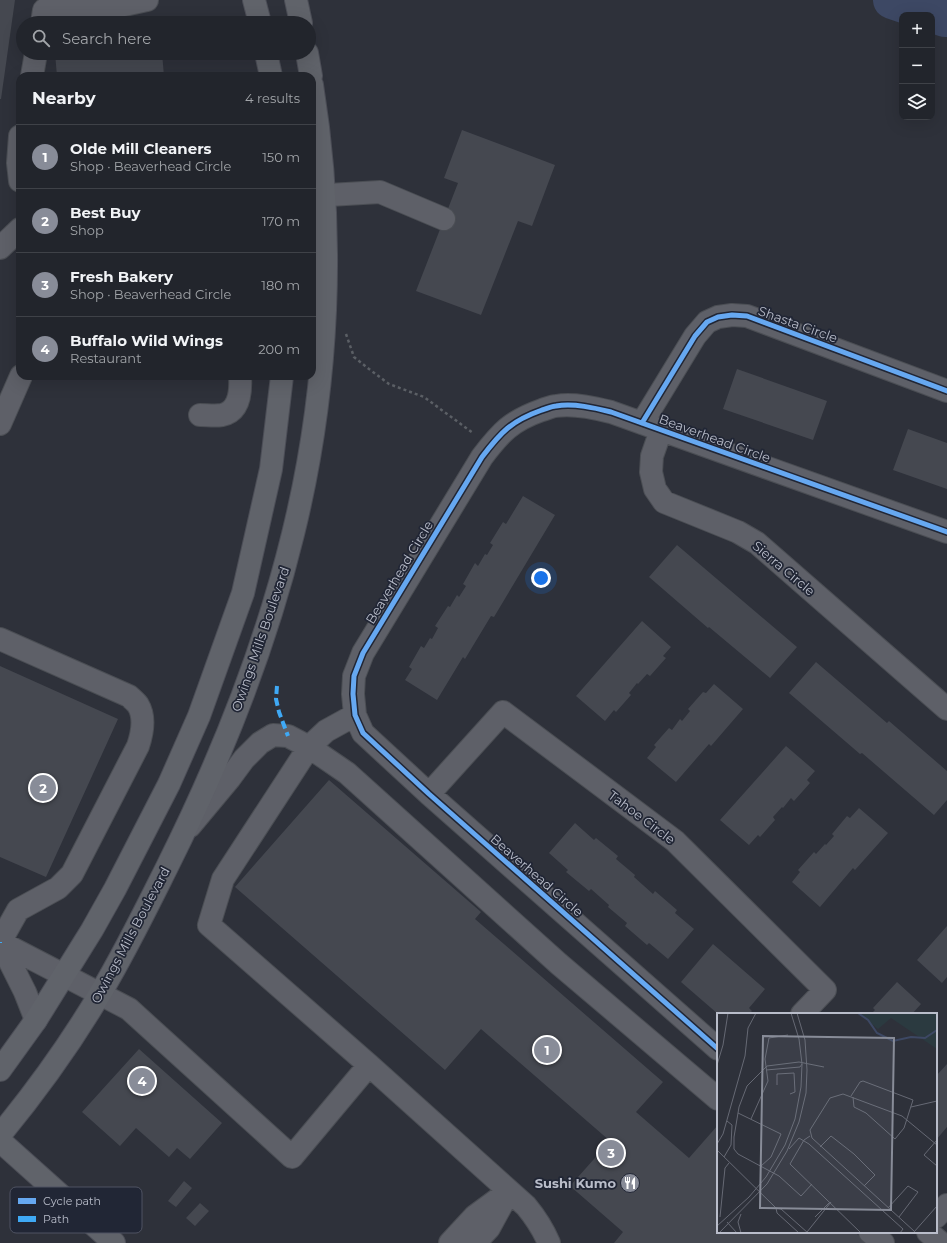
<!DOCTYPE html>
<meta charset="utf-8">
<style>
body{margin:0;font-family:Montserrat,sans-serif;background:#2e3138;color:#f1f3f6}
.controls{position:absolute;right:12px;top:12px;display:grid;overflow:hidden;border-radius:8px;box-shadow:0 4px 16px #0002}
.controls button{width:36px;height:36px;display:grid;place-items:center;padding:0;border:0;border-bottom:1px solid #3f4248;background:#22252c;color:#f1f3f6;font:20px sans-serif}
.you{position:absolute;left:541px;top:578px;width:14px;height:14px;margin:-10px;border:3px solid #fff;border-radius:50%;background:#1a73e8;box-shadow:0 0 0 6px #1a73e833}
.badge{display:grid;place-items:center;width:26px;height:26px;border-radius:50%;background:#888c98;color:#fff;font-size:13px;font-weight:700}
.pin{position:absolute;translate:-50% -50%;border:2px solid #fff;box-shadow:0 1px 4px #0006}
.list{margin:0;padding:0;list-style:none}
h2{display:flex;justify-content:space-between;align-items:center;height:52px;margin:0;padding:0 16px;font-size:17px}
h2 small{font-size:13px;font-weight:400;color:#a2a5a9}
.list li{display:grid;grid-template-columns:26px 1fr auto;gap:12px;align-items:center;box-sizing:border-box;height:64px;padding:0 16px;border-top:1px solid #3f4248}
.list b{display:block;font-size:15px;white-space:nowrap}
.list p{margin:0;font-size:13px;white-space:nowrap;color:#a2a5a9}
.list em{font-size:13px;font-style:normal;color:#a2a5a9}
.icon{flex:none;width:22px;height:22px;fill:none;stroke:currentColor;stroke-width:2;stroke-linecap:round;stroke-linejoin:round}
.map{position:relative;flex:none;width:947px;height:1243px;overflow:hidden}
.search{position:absolute;background:#22252c;box-shadow:0 4px 16px #0002;left:16px;top:16px;width:300px;height:44px;display:flex;align-items:center;gap:10px;box-sizing:border-box;padding:0 14px;border-radius:22px;color:#a2a5a9;font-size:15px}
.panel{position:absolute;background:#22252c;box-shadow:0 4px 16px #0002;left:16px;top:72px;width:300px;height:308px;border-radius:12px}
.map>svg:first-child{display:block}
.lines{fill:none;stroke-linecap:round;stroke-linejoin:round}
.river{stroke:#3d4864;stroke-width:38}
.building{fill:#454850}
.minor-casing{stroke:#4b4e54;stroke-width:24}
.major-casing{stroke:#4c4e57;stroke-width:24}
.path{stroke:#5b5f65;stroke-width:2.5;stroke-dasharray:3 3;stroke-linecap:butt}
.minor{stroke:#5e6068;stroke-width:22}
.major{stroke:#60636a;stroke-width:22}
.quiet{stroke:#3fa9f5;stroke-width:4;stroke-dasharray:8 4;stroke-linecap:butt}
.cycleway-casing{stroke:#212635;stroke-width:8}
.cycleway{stroke:#66a8f1;stroke-width:5}
.labels{text-anchor:middle;stroke-width:3.5;stroke-linejoin:round;paint-order:stroke}
.street-label{font-size:13px;fill:#b9bdca;stroke:#212635}
.poi-label{font-size:13px;font-weight:bold;fill:#b9bdca;stroke:#212635;text-anchor:end}
.inset-river{fill:none;stroke:#3d4864;stroke-width:2}
.inset-road{fill:none;stroke:#666974;stroke-width:1}
.view{fill:#888c98;fill-opacity:0.15;stroke:#888c98;stroke-width:2}
.inset-edge{fill:none;stroke:#b9bdca;stroke-width:2}
.key{fill:#212635;stroke:#4f5362;stroke-width:1}
.key-label{font-size:11px;fill:#b9bdca}
</style>
<div class="map">
<svg width="947" height="1243" viewBox="0 0 947 1243">
<rect width="100%" height="100%" fill="#2e313a"/>
<g class="lines">
<path class="river" d="M892 0 945 18H947"/>
</g>
<path class="building" d="M0 0H15L1 99H0Z
M55 53H162L164 76H57Z
M462 130 555 165 532 226 518 221 481 315 416 291 458 183 444 178Z
M737 369 827 401 813 440 723 409Z
M908 429 947 443V489L893 470Z
M523 496 555 515 494 617 491 616 465 659 463 657 437 700 405 680 412 669 409 667 421 646 424 648 430 638 432 639 438 628 435 626 448 606 450 607 457 595 459 597 466 586 463 584 475 563 478 566 485 554 487 555 493 545 490 543 503 522 506 524Z
M677 545 797 647 770 678 709 627 708 628 649 577Z
M642 621 671 647 663 656 666 658 650 676 647 674 638 684 637 683 629 693 631 695 616 712 614 710 605 721 576 696Z
M816 662 887 723 889 721 947 771V800L934 815 862 753 860 754 789 693Z
M0 666 118 719 46 877 0 857Z
M714 684 743 709 711 746 709 744 676 782 647 758 656 747 654 745 669 728 672 730 680 719 682 721 690 711 688 709 703 692 706 693Z
M786 746 815 771 807 780 810 783 794 801 791 798 783 808 782 807 773 817 775 820 760 837 758 835 749 845 720 820Z
M329 780 481 912 475 919 663 1082 636 1112 689 1158 718 1125V1232H855L867 1243H614L623 1232 570 1186 610 1141 481 1029 445 1070 235 887Z
M859 808 888 833 855 870 853 868 820 907 792 882 800 872 798 870 814 852 816 854 825 844 826 845 834 836 832 834 847 816 850 818Z
M575 823 594 840 596 838 618 856 616 859 635 875 634 877 653 894 655 891 677 910 675 913 694 929 668 959 649 943 647 945 625 926 627 923 608 907 609 905 591 889 589 891 566 872 568 870 549 853Z
M947 926V977L942 983 917 960Z
M713 944 765 989 749 1008 752 1011 749 1014H718L681 982Z
M897 982 921 1004 912 1014H871L875 1010 873 1008Z
M139 1049 222 1123 190 1159 177 1148 169 1157 136 1128 120 1146 82 1112Z
M947 1064V1127L936 1140V1076Z
M184 1181 192 1188 176 1207 168 1201Z
M200 1203 209 1211 195 1226 186 1218Z"/>
<g class="lines">
<g class="minor-casing">
<path id="minor" d="M42 23 44 10H83L115 7 147 0
M32 76 36 53
M20 136 18 163 20 181
M312 196 380 192 444 219
M0 248 20 229
M200 415C207 415 215 416 222 415 240 411 241 391 240 376
M642 423 695 336 707 322 718 317 732 315 747 316 947 391
M0 424 21 376
M661 430 652 456 651 472 655 489 664 502 738 532 757 543 947 709
M0 639 129 696C132 699 136 702 138 705 146 718 142 734 138 746L72 874 58 888 18 910 0 942
M355 715 326 731 309 747 223 879 209 925 369 1065 526 1206C536 1218 543 1229 549 1243
M429 794 503 712 675 841 825 990 802 1014
M190 826 230 778 244 759 260 743 273 735 288 736 309 747 347 773 559 964 718 1099
M0 942 129 1009 292 1157 369 1065
M0 942 25 992 36 1020
M718 1049 429 794 363 733 355 715 353 694 354 676 363 653 482 457C501 432 511 421 542 410 546 409 552 406 556 406 574 403 595 408 611 412L947 532
M936 1217 947 1205
M870 1232 883 1243
M928 1232 941 1243
M450 1243 475 1216 509 1191
M475 1243 489 1228 507 1195"/>
</g>
<g class="major-casing">
<path id="major" d="M254 0 260 23
M296 0 301 23
M266 53 271 76
M307 53 311 76
M0 1070 36 1020 92 930 115 889 169 784 199 716 243 593 271 469 282 376
M0 1135C37 1090 71 1043 101 992 125 952 146 909 167 867 220 761 265 649 293 534 329 388 336 233 312 85
M0 1141 114 1243"/>
</g>
<path class="path" d="M346 334 354 357 369 369 389 384 424 397 473 433"/>
<use href="#minor" class="minor"/>
<use href="#major" class="major"/>
<path class="quiet" d="M277 686 276 699 279 712 288 736
M0 943V942"/>
<g class="cycleway-casing">
<path id="cycleway" d="M642 423 695 336 707 322 718 317 732 315 747 316 947 391
M718 1049 429 794 363 733 355 715 353 694 354 676 363 653 482 457C501 432 511 421 542 410 546 409 552 406 556 406 574 403 595 408 611 412L947 532"/>
</g>
<use href="#cycleway" class="cycleway"/>
</g>
<defs>
<g id="restaurant-disc" transform="scale(1)"><circle r="9.5" fill="#888c98" stroke="#212635"/><path d="M-5-6h1v4h1v-4h1v4h1v-4h1v5L-1.5 .5V6h-2V.5L-5-1ZM5-6V6H3V1.5H1.5Q1.5-4 5-6Z" fill="#fff"/></g>
</defs>
<g fill-rule="evenodd">
<use href="#restaurant-disc" x="630" y="1183"/>
</g>
<g class="labels">
<g class="street-label">
<text transform="translate(798 324) rotate(20)" y="5">Shasta Circle</text>
<text transform="translate(715 438) rotate(20)" y="5">Beaverhead Circle</text>
<text transform="translate(784 568) rotate(40)" y="5">Sierra Circle</text>
<text transform="translate(399 572) rotate(-59)" y="5">Beaverhead Circle</text>
<text transform="translate(260 639) rotate(-71)" y="5">Owings Mills Boulevard</text>
<text transform="translate(642 817) rotate(37)" y="5">Tahoe Circle</text>
<text transform="translate(537 875) rotate(41)" y="5">Beaverhead Circle</text>
<text transform="translate(130 935) rotate(-62)" y="5">Owings Mills Boulevard</text>
</g>
<g class="poi-label">
<text x="616" y="1188">Sushi Kumo</text>
</g>
</g>
<g transform="translate(717 1013)">
<rect width="220" height="220" fill="#2e313a"/>
<path d="M141 0H220V36L174 5 161 16Z" fill="#2b3a40"/>
<path class="inset-river" d="M141 0 151 7 160 20 176 28 194 24 208 25 220 17"/>
<path class="inset-road" d="M0 52 6 32 11 0M49 57 83 54 85 51M60 72V61L77 60 78 79 73 81M134 83 143 69 146 68 196 87 187 115 178 126 149 100 137 94 136 84M194 94 220 88M21 100 64 121 54 144 44 153M34 106 51 68 48 46 52 25 71 22M93 123 87 127 73 151 144 220M220 127 207 142 220 153M0 131 6 121 28 43 31 15 39 0M103 134 114 123 137 141 158 162 147 173M72 136 82 125 92 131 186 216 183 220M0 137 59 195 64 196 91 220M7 144 14 132 15 112 10 108M95 171 84 183 62 163 21 141 17 136V124L22 94 30 73 50 53 82 49 107 54M59 195 60 200 82 220M171 195 191 173 201 179 182 204M24 201 21 209 24 220M3 204 8 155 12 150M98 204 113 189M10 209 20 220M0 213 32 184 49 164 68 132 78 106 84 74 85 51 82 26 74 0M197 218 95 125 93 117 113 85 126 81 185 103 220 132M90 219 114 189M197 219 220 193M2 220 50 171 70 138 82 109 89 80 90 57 88 27 80 0"/>
<path class="view" d="M46 23 177 25 174 197 43 195Z"/>
<rect width="220" height="220" class="inset-edge"/>
</g>
<rect x="10" y="1187" width="132" height="46" rx="6" class="key"/>
<rect x="18" y="1198" width="18" height="6" fill="#66a8f1"/>
<rect x="18" y="1216" width="18" height="6" fill="#3fa9f5"/>
<g class="key-label">
<text x="43" y="1205">Cycle path</text>
<text x="43" y="1223">Path</text>
</g>
</svg>
<div class="controls">
<button>+</button>
<button>−</button>
<button><svg class="icon" aria-label="layers" viewBox="0 0 24 24"><path d="M12 4l9 5-9 5-9-5zM3 14l9 5 9-5"/></svg></button>
</div>
<div class="you"></div>
<div class="pin badge" style="left:547px;top:1050px">1</div>
<div class="pin badge" style="left:43px;top:788px">2</div>
<div class="pin badge" style="left:611px;top:1153px">3</div>
<div class="pin badge" style="left:142px;top:1081px">4</div>
<div class="search"><svg class="icon" aria-label="search" viewBox="0 0 24 24"><circle cx="10" cy="10" r="6"/><path d="M15 15l6 6"/></svg>Search here</div>
<section class="panel">
<h2>Nearby<small>4 results</small></h2>
<ul class="list">
<li><span class="badge">1</span><div><b>Olde Mill Cleaners</b><p>Shop · Beaverhead Circle</p></div><em>150 m</em></li>
<li><span class="badge">2</span><div><b>Best Buy</b><p>Shop</p></div><em>170 m</em></li>
<li><span class="badge">3</span><div><b>Fresh Bakery</b><p>Shop · Beaverhead Circle</p></div><em>180 m</em></li>
<li><span class="badge">4</span><div><b>Buffalo Wild Wings</b><p>Restaurant</p></div><em>200 m</em></li>
</ul>
</section>
</div>
